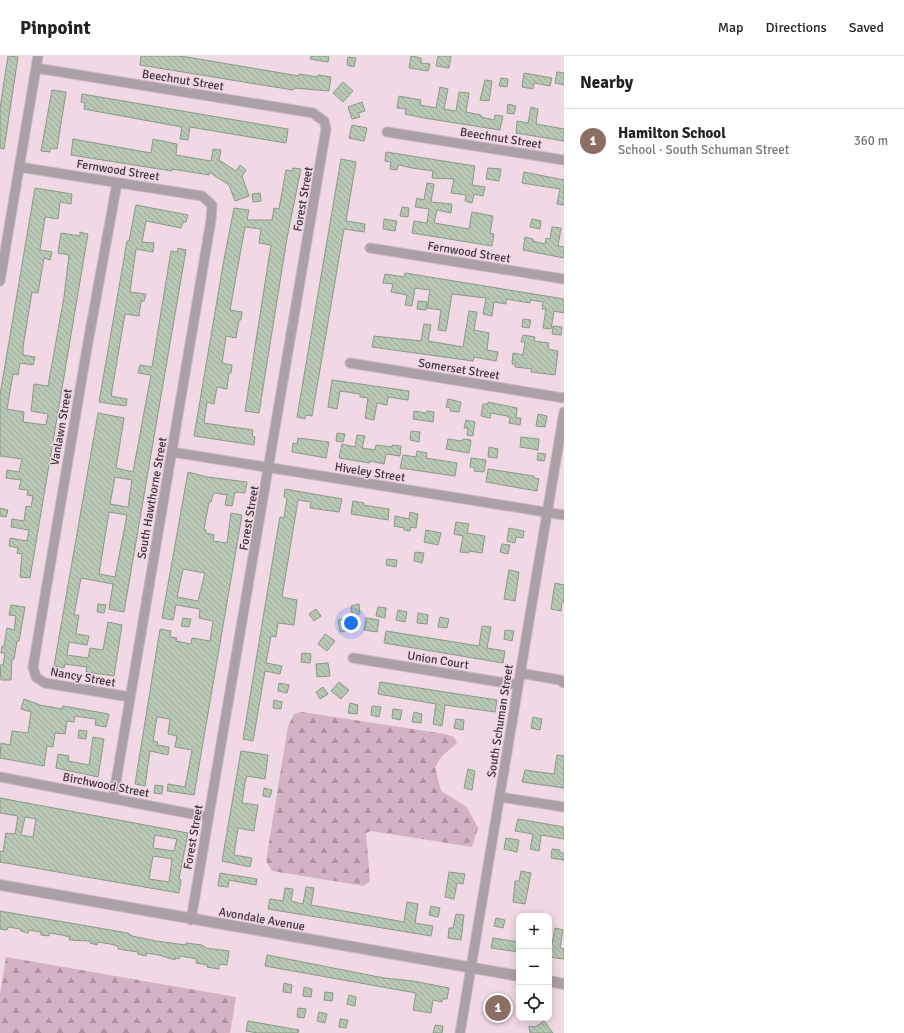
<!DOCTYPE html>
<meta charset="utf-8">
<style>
body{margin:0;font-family:Signika,sans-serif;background:#f6f6f6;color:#222}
.controls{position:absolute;right:12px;bottom:12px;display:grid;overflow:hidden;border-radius:8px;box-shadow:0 2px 10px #0003}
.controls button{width:36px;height:36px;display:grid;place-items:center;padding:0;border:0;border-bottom:1px solid #e0e0e0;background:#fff;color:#222;font:20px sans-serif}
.you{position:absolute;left:351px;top:567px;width:14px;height:14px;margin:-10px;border:3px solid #fff;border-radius:50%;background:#1a73e8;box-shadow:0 0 0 6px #1a73e833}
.badge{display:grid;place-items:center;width:26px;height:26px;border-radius:50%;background:#7c3aed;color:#fff;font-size:13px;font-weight:700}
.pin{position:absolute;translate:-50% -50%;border:2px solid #fff;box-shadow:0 1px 4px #0006}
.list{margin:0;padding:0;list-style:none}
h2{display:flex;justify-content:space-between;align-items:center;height:52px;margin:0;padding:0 16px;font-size:17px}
h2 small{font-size:13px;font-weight:400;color:#767676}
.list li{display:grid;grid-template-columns:26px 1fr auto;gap:12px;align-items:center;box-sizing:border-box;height:64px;padding:0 16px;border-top:1px solid #e0e0e0}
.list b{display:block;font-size:15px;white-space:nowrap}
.list p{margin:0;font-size:13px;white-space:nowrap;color:#767676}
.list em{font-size:13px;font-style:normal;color:#767676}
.icon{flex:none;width:22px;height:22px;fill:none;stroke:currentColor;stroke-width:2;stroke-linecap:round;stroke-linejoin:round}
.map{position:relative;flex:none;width:564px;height:977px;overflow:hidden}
header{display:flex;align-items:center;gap:24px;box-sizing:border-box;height:56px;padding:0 20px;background:#fff;border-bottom:1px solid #e0e0e0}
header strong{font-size:19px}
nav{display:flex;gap:22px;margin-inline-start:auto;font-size:14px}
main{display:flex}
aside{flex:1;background:#fff}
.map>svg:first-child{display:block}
.forest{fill:url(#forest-firs)}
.building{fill:url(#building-back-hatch);stroke:#8a9986;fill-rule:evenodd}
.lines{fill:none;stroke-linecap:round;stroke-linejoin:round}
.minor-casing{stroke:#ccb7c3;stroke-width:11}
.tertiary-casing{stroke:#ccb7c3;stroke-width:12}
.minor{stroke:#aba0a6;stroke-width:9}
.tertiary{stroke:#aba0a6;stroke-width:10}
.labels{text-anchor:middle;stroke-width:3;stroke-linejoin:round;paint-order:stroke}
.street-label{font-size:12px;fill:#3e3439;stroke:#f0d8e5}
</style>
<header>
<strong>Pinpoint</strong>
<nav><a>Map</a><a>Directions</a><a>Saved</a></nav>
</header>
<main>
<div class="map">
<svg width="564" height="977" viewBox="0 0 564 977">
<defs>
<pattern id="forest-firs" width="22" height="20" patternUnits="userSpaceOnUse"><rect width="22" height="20" fill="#d3b2c5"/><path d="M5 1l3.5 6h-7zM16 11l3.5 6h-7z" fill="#ad92a1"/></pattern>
<pattern id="building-back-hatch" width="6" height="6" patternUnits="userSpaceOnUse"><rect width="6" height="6" fill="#b8c8b4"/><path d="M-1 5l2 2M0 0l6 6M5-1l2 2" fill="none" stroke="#9fac9c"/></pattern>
</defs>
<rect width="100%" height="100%" fill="#f0d8e5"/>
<path class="forest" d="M302 656 445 678 454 681 457 687 442 700 435 711 441 735 467 751 478 772 472 791 371 775 366 777 370 825 364 830 272 815 266 805 288 670 294 658Z
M6 901 236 941 230 977H0V939Z"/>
<path class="building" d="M8 0 18 1 4 93 0 92V52Z
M141 0H181L299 20V18L318 21V19L331 21 329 35 294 32 293 34 140 9Z
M311 0H329L328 6 310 3Z
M411 0 421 2V7L430 8 428 15 409 12Z
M438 0H451L449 12 436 10Z
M348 1 356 2 354 11 347 9Z
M557 16 564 17V29L555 27Z
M524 17 552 22 550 30 534 27 533 33 522 31Z
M501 22 508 23 507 31 499 30Z
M485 24 492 25 489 45 480 44Z
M343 26 353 35 343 46 333 37Z
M440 31 448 33 444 53 456 55 459 36 469 37 466 56 481 59V61L494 64 495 59 503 60 500 74 424 62 405 58 406 53 397 52 399 40 421 44 420 49 436 52Z
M52 34 66 36 57 93 50 92V96L41 95Z
M82 38 288 73 286 87 190 71 188 84 180 83 182 71 84 53 85 47 81 46Z
M362 46 365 55 358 57 360 61 352 63 348 51Z
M508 48 516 50 514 58 507 57Z
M531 51 538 53 536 68 564 73V85L516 77 517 65 528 67Z
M352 69 367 72 364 85 349 82Z
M73 83 151 97 153 83 177 88 176 99 211 105 213 93 221 94 219 104 236 115 240 109 246 114 242 120 249 140 235 145 229 129 209 116V119L172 113V115L71 99Z
M386 96 475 110 472 129 485 131 483 140 474 138 472 147 465 145 466 139 451 137 454 123 432 122 433 115 412 112 398 109 397 114 390 113 391 106 385 105Z
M341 103 356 106 346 165 365 168 364 176 344 173 312 360 306 359 305 363 297 361Z
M293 112 301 113 287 182 259 357 245 355 271 189 259 187 261 173 245 171 230 254 242 256 241 264H239L236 282 226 280 222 307 232 309 231 317H229L227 333 217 331 214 348 207 346 204 367 253 374 252 380 255 381 254 389 194 380 223 209 234 152 249 154 247 164H272L274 152 279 153 286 114 292 115Z
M488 112 501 113 499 125 486 123Z
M524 116 564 124V149L557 148 560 133 522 127Z
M427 127 434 128 431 146 452 148 451 157 437 154 434 167 469 173 472 156 493 160 490 177 494 178 492 190 412 177 414 165 427 167 429 153 415 151 417 142 424 144Z
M35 132 72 138 71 148 60 146 58 163 45 161 40 194 52 196 50 204 44 202 38 237 32 236 23 291V299L35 301 33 309 20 307 18 319 13 318 7 353 24 356 23 366 46 369 48 358 31 355 34 328 48 330 64 241 69 199 58 197 61 177 80 180V176L88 178 30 522 20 521 22 498 17 497 18 492 9 490 10 482 27 485 29 474 11 471 12 463 24 465 26 450 31 451 33 440 27 439 28 434 19 433 21 424 6 422 7 414 19 416 22 403 0 400V339Z
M260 137 261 145 253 146 252 138Z
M136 149 188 159 186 166H183L181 172 146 165 142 186 154 187 153 196 136 193 130 236 146 238 144 245H141L139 260 125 258 111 340 127 343 126 350 99 346 127 185H129Z
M402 151 409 152 408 161 400 160Z
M384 163 397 165 395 175 383 173Z
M532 163 541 165 540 173 530 171Z
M552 171 561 172 558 190 564 191V202L523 194 525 181 533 183V185L545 188 546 182 550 183Z
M178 192 186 194 124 556 109 553 113 528 81 522 74 559H79L76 578 89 580 87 589 69 586 67 599 88 602 90 592 103 594 108 566 122 569 114 620 86 616 87 611 65 608 64 612 54 610 98 357 124 362 116 412 133 416 151 319 138 317 140 309 152 311 171 195 177 196ZM115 421 132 424 128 451 110 448ZM109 456 127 459 115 521 99 518Z
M405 217 564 243V257L554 255 551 273 543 272 546 253H542L543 246 531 244 530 247 506 243V248L494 246 492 260 483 258 486 242 452 238 446 275 438 274 441 254 427 252 430 234 415 232 412 250 405 249 407 239 391 236 393 228 383 227 385 218 404 221Z
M418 245 427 246 426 254 417 253Z
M469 255 477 256 474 274 489 277 487 294 498 296 496 305 474 301 473 305 372 291 374 280 421 285 424 268 431 269 428 285 463 291Z
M523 263 531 264 529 272 522 271Z
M553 270 562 271 561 279 552 278Z
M523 279 535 281 534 285 549 287 548 293 558 295 555 319 531 316 532 313 515 311V308H512L513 297 523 299 525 286H521Z
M332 324 409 335 408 344 388 341 387 349 377 347 374 364 365 362 368 342 360 341V338L340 335 337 353 328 351Z
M448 343 461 346 459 356 450 355 451 352 446 351Z
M488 346 517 352 516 362H521L520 369 509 367 510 362 507 360 491 357 490 362 481 360 483 348H488Z
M414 355 426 357 427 355 434 356 433 366 413 363Z
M538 358 547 360 545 371 536 370Z
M466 364 475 366 473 380 467 379 468 372H464Z
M411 375 420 376 419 386 410 384Z
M337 377 345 378 343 386 336 385Z
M357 379 365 380 362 392 375 394 376 389 392 391V389L401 390 400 400 386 398 384 408 370 405V407L339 402 342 388 355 391Z
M521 381 539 383 538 394 520 391Z
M298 382 329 386 326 402 292 396 293 387 297 388Z
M448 383 462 385 463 383 471 384 469 397 446 393Z
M489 391 498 393 497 402 488 401Z
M417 395 427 397 426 402 457 407 455 420 400 412 403 399 416 401Z
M538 397 546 398 544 405 537 404Z
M471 402 486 404 484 416 474 415 475 412 470 411Z
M488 413 534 420V422L539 423 537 435 486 426Z
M188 416 207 421 247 426 245 437 235 436 232 450 225 449 227 439 215 437 213 439 211 446H209L204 473 206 474V477L214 479 213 485 227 487 231 457 242 459 194 739 167 735 168 728 185 731 192 694 175 691 177 680 168 678 170 663 157 661 153 685 158 686 157 689 169 691 168 699 150 695 145 730 135 728 160 573 171 575 170 581 177 582 176 585 191 588 192 582 210 585 213 565 199 562 200 553 176 549 173 564 162 562ZM183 513 205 517 198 545 177 541Z
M285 433 342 443 339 456 310 452 311 446 298 444 282 541 297 544 294 569 278 567 276 581 271 580 266 607 282 610 280 618 265 615 253 685 243 683 277 478 280 461 284 462 287 442 284 441Z
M353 445 364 447 363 449 389 453 388 464 351 458Z
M0 452 8 454 6 461 0 460Z
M410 456 418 458 416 472 410 471V475L404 474V472L394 470 395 460 409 463Z
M456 466 469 468 467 477 485 480 482 497 469 495V497L460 496 463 480 454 478Z
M509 472 524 475 523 482 516 481 515 487 507 485Z
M426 474 441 477 438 489 424 486Z
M502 488 510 489 508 498 500 496Z
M415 496 424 497 422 507 414 505Z
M387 503 397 504 396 511 386 509Z
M509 514 519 516 515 545 504 543Z
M555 527 564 529V546H562L561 555 551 553Z
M98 548 106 549 104 557 97 556Z
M359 548 360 558 352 559 351 550Z
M11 549 25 551 19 585H17L14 603H12L11 624H1L0 609H3L5 597H1L2 590H4L7 572 14 574 16 560 9 559Z
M378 551 386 552 385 562 376 560Z
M316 553 321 560 314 565 309 558Z
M398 554 407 556 405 566 396 564Z
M418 557 428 559 427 568 417 567Z
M351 561 353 574 340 576 338 564Z
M440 561 449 563 447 572 438 571Z
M183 562 191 563 189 571 181 570Z
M366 562 379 564 377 576 364 574Z
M482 570 491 571 487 592 505 595 503 607 384 587 386 575 479 590Z
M505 574 514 575 512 585 504 583Z
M325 578 335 585 327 595 318 588Z
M302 597 311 598 310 607 301 606Z
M328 607 330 620 317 621 316 608Z
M339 626 349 634 341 643 331 635Z
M380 626 497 644 495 656 445 649 442 670 433 668 436 648 378 638Z
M279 627 289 629 287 637 278 635Z
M323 631 328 638 320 643 316 636Z
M24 643 40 649 62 653 63 650 109 658 106 671 95 669 96 663 75 660 74 666 67 665 65 678 55 677 53 691 47 690 44 710 0 702 1 687 10 689 12 675 28 677 31 656 21 653Z
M274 644 282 646 281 653 273 652Z
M350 647 358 649 357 658 348 657Z
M372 650 381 651 379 661 371 659Z
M393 653 402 654 400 664 392 662Z
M414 656 422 658 421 667 412 666Z
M533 661 542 663 540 674 531 672Z
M456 663 464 664 463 674 454 672Z
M79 674 87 675 86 683 78 682Z
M93 681 104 683 98 721 56 712 58 698 69 700 68 705 89 709Z
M241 695 268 699 265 723 247 720 245 727 242 747 258 749 255 767 254 775 238 772 234 799 252 802 250 811 222 805Z
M557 699 564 700V732L522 726 525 714 554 718Z
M468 713 475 715 472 734 464 732Z
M155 729 163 730 162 738 154 737Z
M264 732 272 734 270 741 263 740Z
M0 742 188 777 179 823 181 824 179 837 0 806V795L3 796 6 777 15 778 18 760 0 757ZM25 761 36 763 33 781 21 779ZM155 779 177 783 174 795 153 792ZM153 800 172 803 169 826 149 823Z
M518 763 564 771V783L541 779 539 795 530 793 533 778 515 775Z
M506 782 519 784 517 796 504 793Z
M552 793 560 794V797H564V804L551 802Z
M521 815 531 817 525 848 513 846 515 825H519Z
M449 816 465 818 463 828 457 827 454 843 445 841Z
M220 817 257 823 256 829 229 824 228 831 218 830Z
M306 831 314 832 311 849 404 866 407 846 418 848 415 867 433 870 431 880 268 853 270 843 283 845 285 832 293 833 291 845 303 848Z
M431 850 440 852 438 861 429 859Z
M0 855 128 877 132 880 156 885 186 889V887L202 889 206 892 229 895 227 909 219 908V913L207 911 208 909 196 907 197 903 180 900 179 903 175 902V904L159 899 146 897V900L138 898V896L118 893V890L110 888 98 886 97 889 90 887V885L69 884 70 881 62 879 49 877V880L41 879V876L29 874 28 877 21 875V873L8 871 7 874 0 873Z
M456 858 464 859 461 884 448 882 449 872H453Z
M496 862 505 864 503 872 494 870Z
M555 872 563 874 560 892 564 893V903L549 901V887L552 888Z
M493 882 519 886V896L491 892Z
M267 899 384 922 413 925 449 932 447 943H443L442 946 433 944 431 957 413 954 416 937 265 910Z
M284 927 292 929 291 937 283 936Z
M304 931 312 933 311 941 303 940Z
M325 936 333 937 332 945 324 944Z
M349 939 356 941 355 950 347 948Z
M298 952 306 953 304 962 297 961Z
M319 956 327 958 325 967 317 965Z
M340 963 348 964 346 972 339 971Z
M248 965 299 974 298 977H258L246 975Z
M544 965 553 977H530L529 970 535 971Z
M435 969 443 970 442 977H433Z"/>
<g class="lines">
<g class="minor-casing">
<path id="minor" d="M36 12 313 57 324 65 326 73 191 864
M387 76 564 104
M19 111 202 140 212 149 211 164 113 743
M117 127 87 292 33 611 36 621 45 627 130 641
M370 192 564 223
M0 225 38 0
M350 307 564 342
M172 396 564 459
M353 602 518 629
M520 617 560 624 564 627
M0 721 208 761
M500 741 564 751
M460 977 564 356"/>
</g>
<g class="tertiary-casing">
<path id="tertiary" d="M0 829 519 920
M549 925 564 928"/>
</g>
<use href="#minor" class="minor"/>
<use href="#tertiary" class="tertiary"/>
</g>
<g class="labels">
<g class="street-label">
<text transform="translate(183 24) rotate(9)" y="4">Beechnut Street</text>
<text transform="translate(501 82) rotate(9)" y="4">Beechnut Street</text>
<text transform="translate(118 114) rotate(9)" y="4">Fernwood Street</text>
<text transform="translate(303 143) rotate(-80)" y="4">Forest Street</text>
<text transform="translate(469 196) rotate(9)" y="4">Fernwood Street</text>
<text transform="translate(459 313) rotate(9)" y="4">Somerset Street</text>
<text transform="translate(61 371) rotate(-80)" y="4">Vanlawn Street</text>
<text transform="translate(370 416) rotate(9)" y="4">Hiveley Street</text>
<text transform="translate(152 442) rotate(-80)" y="4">South Hawthorne Street</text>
<text transform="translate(249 462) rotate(-80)" y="4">Forest Street</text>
<text transform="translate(438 604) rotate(9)" y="4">Union Court</text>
<text transform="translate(83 621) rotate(10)" y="4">Nancy Street</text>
<text transform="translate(500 665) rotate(-81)" y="4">South Schuman Street</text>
<text transform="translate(106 729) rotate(11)" y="4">Birchwood Street</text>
<text transform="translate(193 781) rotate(-80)" y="4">Forest Street</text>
<text transform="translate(262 863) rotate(10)" y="4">Avondale Avenue</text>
</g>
</g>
</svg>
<div class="controls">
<button>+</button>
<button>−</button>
<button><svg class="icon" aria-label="locate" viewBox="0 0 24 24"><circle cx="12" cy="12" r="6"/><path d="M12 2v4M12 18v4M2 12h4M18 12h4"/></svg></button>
</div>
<div class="you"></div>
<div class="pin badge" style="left:498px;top:952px;background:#8d6e63">1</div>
</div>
<aside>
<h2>Nearby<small></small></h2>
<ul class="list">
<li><span class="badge" style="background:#8d6e63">1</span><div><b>Hamilton School</b><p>School · South Schuman Street</p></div><em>360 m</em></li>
</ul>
</aside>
</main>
